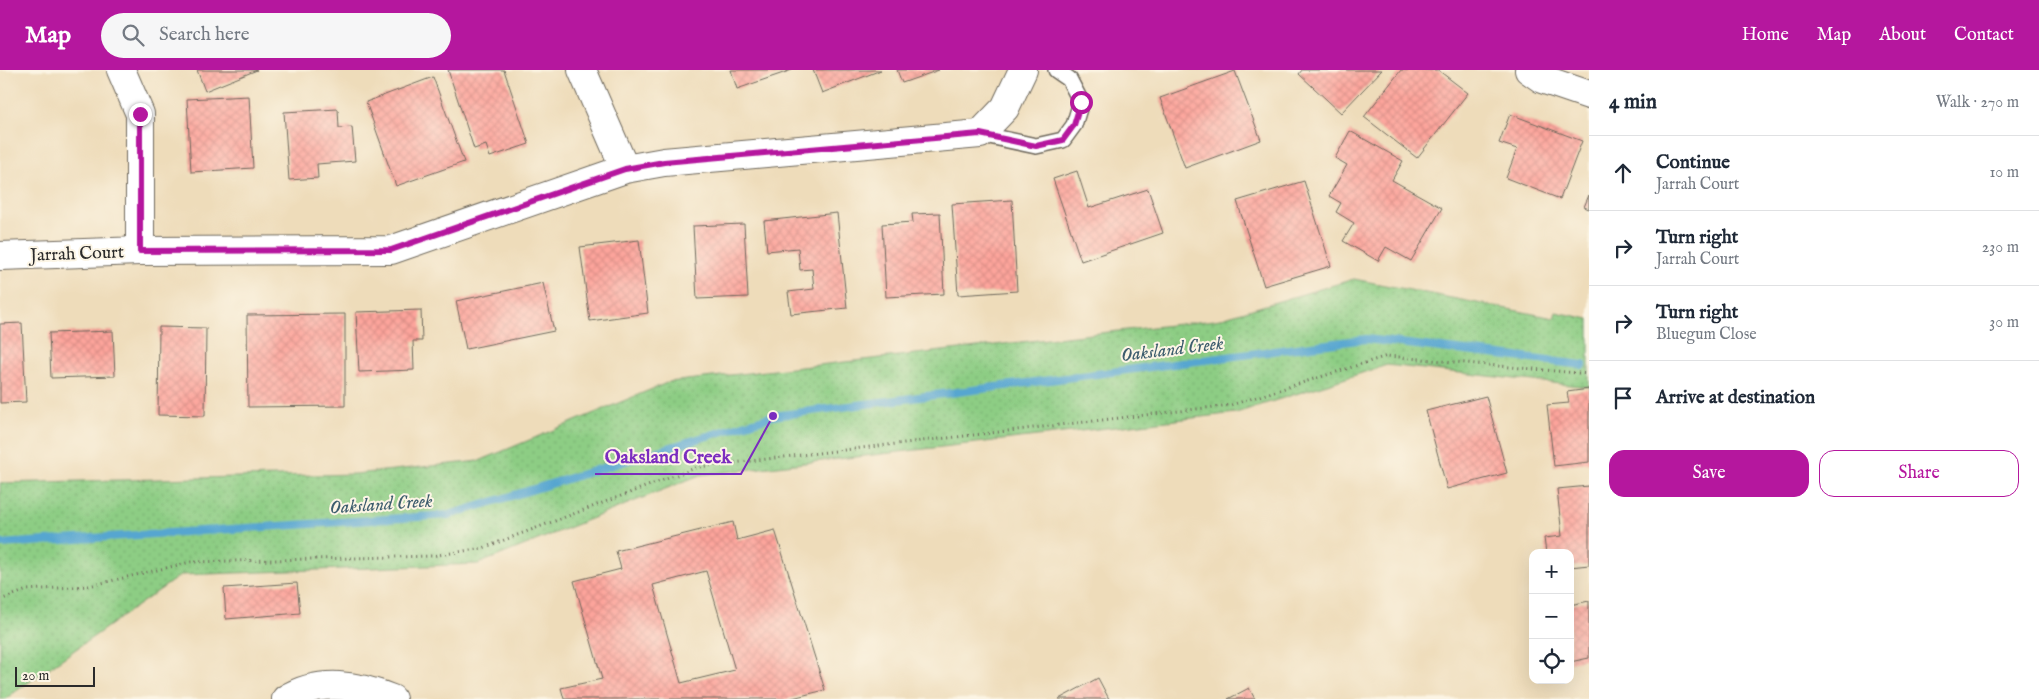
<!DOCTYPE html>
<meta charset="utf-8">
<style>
body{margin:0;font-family:"IM FELL English",serif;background:#f6f6f7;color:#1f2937}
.controls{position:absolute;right:15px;bottom:15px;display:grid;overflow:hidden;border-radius:10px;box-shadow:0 5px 20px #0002}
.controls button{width:45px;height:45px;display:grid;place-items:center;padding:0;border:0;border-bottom:1px solid #e0e1e3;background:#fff;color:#1f2937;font:25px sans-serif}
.scale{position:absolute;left:15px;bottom:12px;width:80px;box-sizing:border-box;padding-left:5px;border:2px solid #2b2b2b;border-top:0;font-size:14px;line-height:18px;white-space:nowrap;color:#2b2b2b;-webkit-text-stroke:4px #fcf5e5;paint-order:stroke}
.stop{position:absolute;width:15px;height:15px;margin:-11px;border:4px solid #b5179e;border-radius:50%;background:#fff}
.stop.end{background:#b5179e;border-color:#fff;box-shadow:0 1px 5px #0008}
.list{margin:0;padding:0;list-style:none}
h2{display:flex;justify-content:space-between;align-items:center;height:65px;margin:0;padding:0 20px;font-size:21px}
h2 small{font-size:16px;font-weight:400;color:#747a83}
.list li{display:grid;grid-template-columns:32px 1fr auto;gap:15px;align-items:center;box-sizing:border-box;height:75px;padding:0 20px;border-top:1px solid #e0e1e3}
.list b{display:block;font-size:19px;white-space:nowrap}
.list p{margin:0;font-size:16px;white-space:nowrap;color:#747a83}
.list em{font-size:16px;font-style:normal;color:#747a83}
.actions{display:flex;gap:10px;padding:15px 20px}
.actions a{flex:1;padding:11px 0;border:1px solid #b5179e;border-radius:15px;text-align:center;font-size:18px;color:#b5179e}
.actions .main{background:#b5179e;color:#fff}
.icon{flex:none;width:28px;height:28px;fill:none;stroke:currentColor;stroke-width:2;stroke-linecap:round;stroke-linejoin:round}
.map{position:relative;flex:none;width:1589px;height:629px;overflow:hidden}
header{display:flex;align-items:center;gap:30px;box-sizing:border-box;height:70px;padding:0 25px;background:#b5179e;color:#fff}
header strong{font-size:24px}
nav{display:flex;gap:28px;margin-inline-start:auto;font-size:18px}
.search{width:350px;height:45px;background:#f6f6f7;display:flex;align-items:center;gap:12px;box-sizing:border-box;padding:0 18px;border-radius:28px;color:#747a83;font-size:19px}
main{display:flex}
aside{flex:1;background:#fff}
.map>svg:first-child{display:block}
.grass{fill:url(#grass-dots);stroke:#5c7c58}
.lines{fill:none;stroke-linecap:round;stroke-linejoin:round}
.stream{stroke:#56a6d0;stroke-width:8}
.building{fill:url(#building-cross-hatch);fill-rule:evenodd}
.lane-casing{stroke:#6f695d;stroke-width:18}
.street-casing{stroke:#6f695d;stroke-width:30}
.path{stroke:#6f695d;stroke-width:3;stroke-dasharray:1 4;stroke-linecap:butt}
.lane{stroke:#fff;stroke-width:15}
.street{stroke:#fff;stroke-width:28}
.route{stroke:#b5179e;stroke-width:6}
.labels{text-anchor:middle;stroke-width:4;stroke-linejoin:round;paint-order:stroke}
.street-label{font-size:18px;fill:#2b2b2b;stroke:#fcf5e5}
.water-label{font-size:19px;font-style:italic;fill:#3c5c6d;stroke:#fcf5e5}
.leader{fill:none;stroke:#7b2cbf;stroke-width:2}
.callout-dot{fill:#7b2cbf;stroke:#fcf5e5;stroke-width:2}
.callout-label{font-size:19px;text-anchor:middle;font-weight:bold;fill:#7b2cbf;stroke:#fcf5e5;stroke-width:4;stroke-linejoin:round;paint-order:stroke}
</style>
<header>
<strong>Map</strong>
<div class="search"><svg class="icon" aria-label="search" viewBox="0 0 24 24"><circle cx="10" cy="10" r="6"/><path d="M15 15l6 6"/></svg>Search here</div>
<nav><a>Home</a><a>Map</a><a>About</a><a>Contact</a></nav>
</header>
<main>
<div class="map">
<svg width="1589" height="629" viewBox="0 0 1589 629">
<defs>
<pattern id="grass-dots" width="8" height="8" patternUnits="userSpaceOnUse" patternTransform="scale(1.25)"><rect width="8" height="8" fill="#8dcd84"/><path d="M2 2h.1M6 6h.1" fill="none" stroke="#7ab072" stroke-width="1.8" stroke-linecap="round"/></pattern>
<pattern id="building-cross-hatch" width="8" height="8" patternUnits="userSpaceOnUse" patternTransform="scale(1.25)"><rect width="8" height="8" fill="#fda49b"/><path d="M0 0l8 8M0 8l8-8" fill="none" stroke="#d98d86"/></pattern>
</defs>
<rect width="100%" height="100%" fill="#fcf5e5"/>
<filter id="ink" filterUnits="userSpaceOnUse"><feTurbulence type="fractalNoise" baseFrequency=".02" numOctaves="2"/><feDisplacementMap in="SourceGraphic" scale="10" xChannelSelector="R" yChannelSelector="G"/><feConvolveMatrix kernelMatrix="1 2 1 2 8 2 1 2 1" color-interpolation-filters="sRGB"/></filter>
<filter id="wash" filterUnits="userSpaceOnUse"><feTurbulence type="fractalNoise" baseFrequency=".0096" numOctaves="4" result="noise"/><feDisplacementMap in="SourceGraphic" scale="20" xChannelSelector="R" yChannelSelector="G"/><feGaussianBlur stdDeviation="1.12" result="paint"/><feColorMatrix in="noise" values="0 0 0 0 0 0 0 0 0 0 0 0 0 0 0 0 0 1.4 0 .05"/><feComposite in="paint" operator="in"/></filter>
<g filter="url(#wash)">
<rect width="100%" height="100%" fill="#eedcba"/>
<path class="grass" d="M1354 209 1554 248 1556 242 1589 249V317L1387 295 1236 343 700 405 478 494 181 505 5 629H0V413L355 404 479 391 669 312 1215 250Z"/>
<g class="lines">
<path class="stream" d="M0 474 449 445 773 346 1366 269 1583 295"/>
</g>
<g id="blocks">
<path class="building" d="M197 0H257L205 21Z
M448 0H504L529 74 490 87 486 75 474 79Z
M731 0H792L737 19Z
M813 0H881L822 23Z
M897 0H939L902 13Z
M1302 0H1382L1341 43 1299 4Z
M1401 0H1438L1468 23 1417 88 1364 47Z
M1235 1 1261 70 1185 98 1160 28Z
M433 7 464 92 396 116 366 32Z
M249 26 253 98 191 102 187 29Z
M338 39 339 58 352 57 355 91 317 94 318 108 289 110 284 42Z
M1510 44 1582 71 1560 129 1506 108 1517 79 1499 73Z
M1350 61 1403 91 1392 110 1442 138 1411 191 1386 177 1378 191 1343 171 1354 153 1336 142 1341 133 1329 126 1347 95 1335 88Z
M1077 101 1089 138 1148 119 1163 163 1081 191 1053 109Z
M1304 111 1331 196 1264 216 1237 131Z
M1589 125V139L1584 137Z
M1012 130 1017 221 958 225 952 134Z
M837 143 847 238 791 244 788 222 814 219 812 199 800 200 798 178 767 181 764 151Z
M940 143 944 224 886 227 882 154 913 152 912 144Z
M744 154 748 227 697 229 693 156Z
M639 170 648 243 590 251 580 177Z
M543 213 554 261 466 279 456 231Z
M421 240 422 271H413L414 300 359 302 356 242Z
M345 244V336L248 337 247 245Z
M22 253 26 332 0 333V254Z
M159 257 206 258 205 346 158 345Z
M113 261 115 306 51 308 49 263Z
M1589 319V392L1554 396 1547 335 1569 333 1567 322Z
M1486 326 1507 403 1447 419 1426 341Z
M1589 416V495L1570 497V483H1546L1544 468 1562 466 1557 419Z
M733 452 737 470 775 460 825 620 788 629H564L561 618 602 609 574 511 621 499 616 481ZM706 501 735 600 681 613 653 515Z
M297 513 300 543 226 549 224 518Z
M1589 531V588L1570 592V535Z
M1098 608 1109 629H1059Z
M1249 618 1255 629H1228Z"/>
</g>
</g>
<g filter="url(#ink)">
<use href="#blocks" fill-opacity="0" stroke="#6f695d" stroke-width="1"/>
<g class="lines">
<g class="lane-casing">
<path id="lane" d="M980 64 1036 76 1063 70 1074 55 1081 32 1069 9 1056 0"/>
</g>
<g class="street-casing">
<path id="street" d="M121 0 140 44V181
M582 0 625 99
M1529 0 1542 9 1589 25
M0 186 140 181 391 180 625 99 664 92 980 64 1005 38 1023 0
M286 629C319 608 359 615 392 629"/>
</g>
<path class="path" d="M0 530 27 520 89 516 191 492 432 486 483 478 698 397 1231 335 1387 286 1589 304"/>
<use href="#lane" class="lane"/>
<use href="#street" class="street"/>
</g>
</g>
<g class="lines" filter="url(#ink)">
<path class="route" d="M140 44V181L391 180 625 99 664 92 980 64 1036 76 1063 70 1074 55 1081 32"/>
</g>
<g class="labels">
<g class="street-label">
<text transform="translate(77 183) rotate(-2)" y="6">Jarrah Court</text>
</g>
<g class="water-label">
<text transform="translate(1172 278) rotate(-7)" y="7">Oaksland Creek</text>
<text transform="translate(381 433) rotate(-4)" y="7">Oaksland Creek</text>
</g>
</g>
<path class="leader" d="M773 346L741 404H595"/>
<circle class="callout-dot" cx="773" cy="346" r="5"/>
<g class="callout-label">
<text x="668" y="393">Oaksland Creek</text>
</g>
</svg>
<div class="controls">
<button>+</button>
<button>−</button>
<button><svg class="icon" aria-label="locate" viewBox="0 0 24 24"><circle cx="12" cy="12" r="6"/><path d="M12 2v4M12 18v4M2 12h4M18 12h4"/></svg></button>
</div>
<div class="scale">20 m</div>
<div class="stop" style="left:1081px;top:32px"></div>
<div class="stop end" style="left:140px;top:44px"></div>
</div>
<aside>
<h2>4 min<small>Walk · 270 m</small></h2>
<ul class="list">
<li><svg class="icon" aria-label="ahead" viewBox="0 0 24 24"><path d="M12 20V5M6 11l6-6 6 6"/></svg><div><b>Continue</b><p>Jarrah Court</p></div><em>10 m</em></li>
<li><svg class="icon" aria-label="right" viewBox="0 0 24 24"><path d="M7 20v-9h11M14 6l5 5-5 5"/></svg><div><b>Turn right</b><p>Jarrah Court</p></div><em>230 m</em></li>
<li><svg class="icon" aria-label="right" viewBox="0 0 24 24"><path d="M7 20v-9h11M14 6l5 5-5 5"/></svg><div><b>Turn right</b><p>Bluegum Close</p></div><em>30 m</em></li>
<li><svg class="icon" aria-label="arrive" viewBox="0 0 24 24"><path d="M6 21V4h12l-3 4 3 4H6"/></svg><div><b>Arrive at destination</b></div></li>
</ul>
<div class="actions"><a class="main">Save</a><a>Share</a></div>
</aside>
</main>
